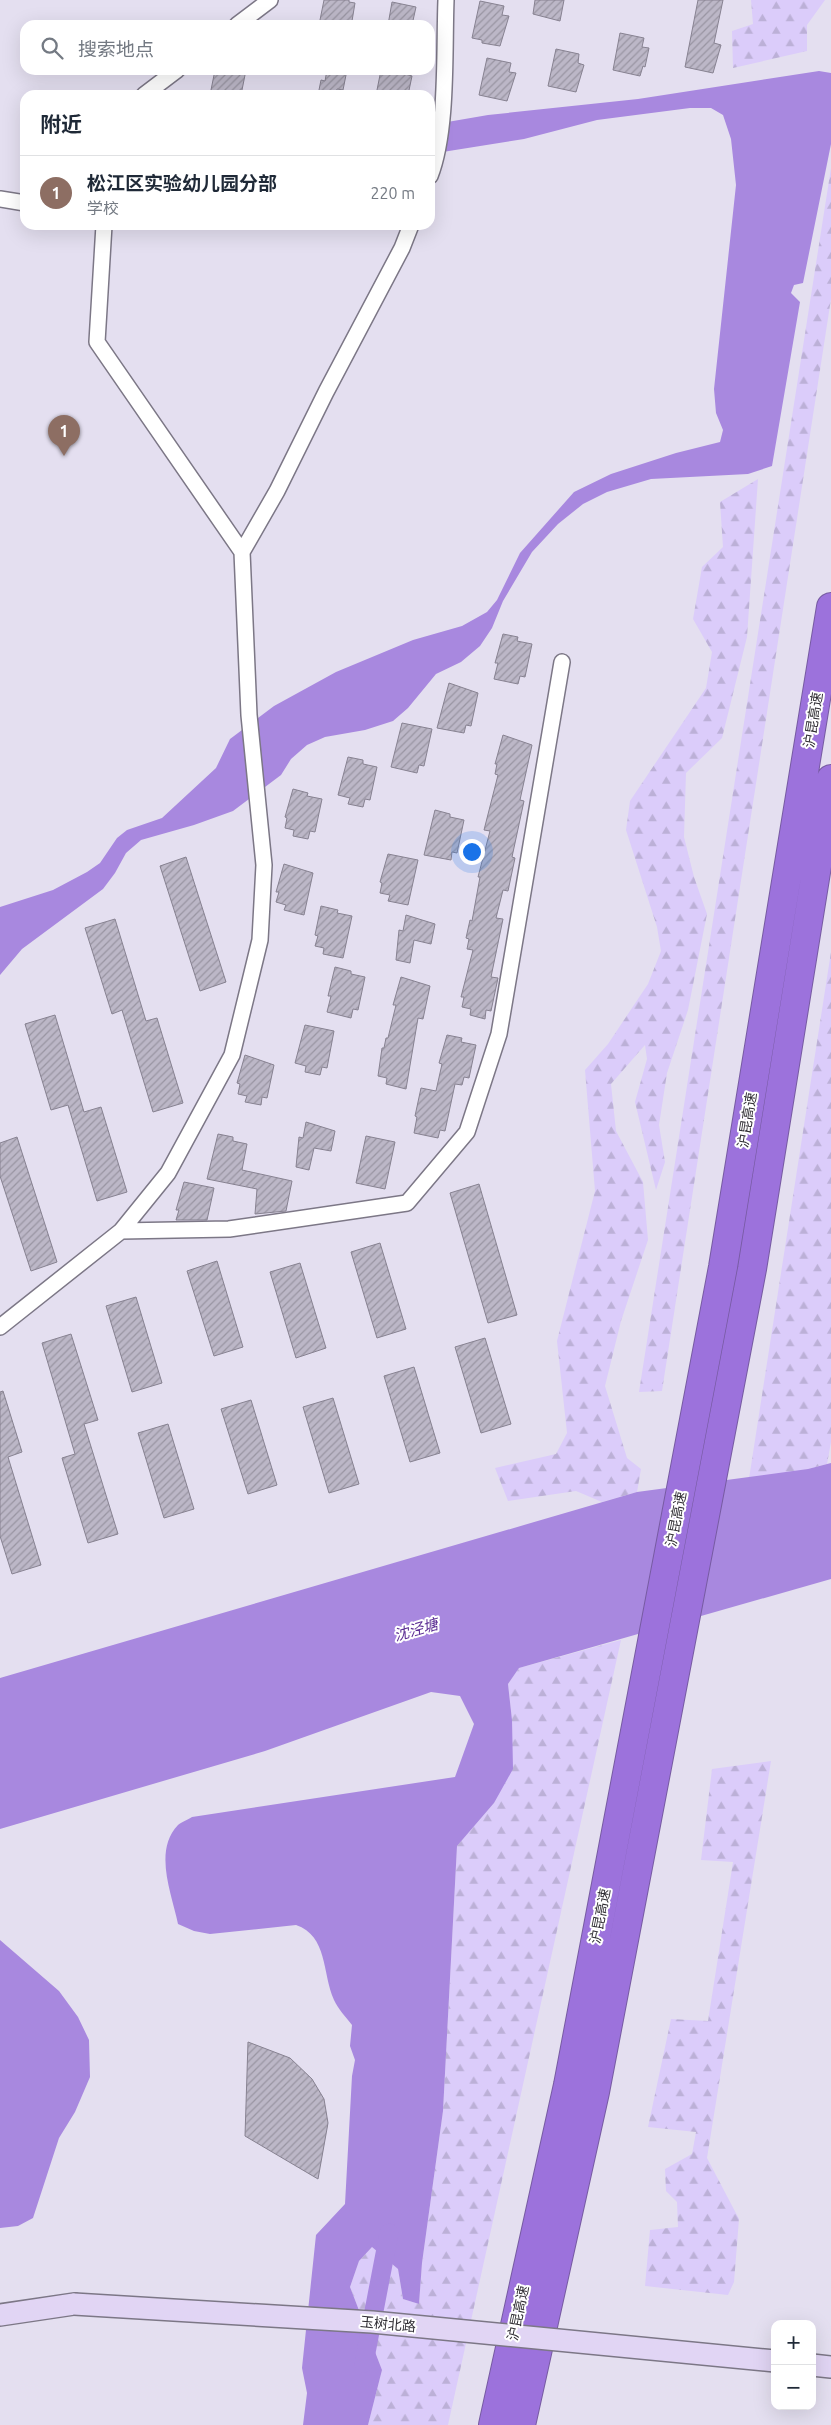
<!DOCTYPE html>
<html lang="zh">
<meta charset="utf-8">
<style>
body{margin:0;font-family:Ubuntu,"Noto Sans SC",sans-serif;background:#f2f2f3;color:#1f2937}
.controls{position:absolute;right:15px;bottom:15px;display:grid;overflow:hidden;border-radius:10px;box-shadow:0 5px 20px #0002}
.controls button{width:45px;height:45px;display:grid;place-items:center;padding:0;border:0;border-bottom:1px solid #e0e1e3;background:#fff;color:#1f2937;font:25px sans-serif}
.you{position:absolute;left:471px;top:851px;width:18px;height:18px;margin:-12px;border:4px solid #fff;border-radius:50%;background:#1a73e8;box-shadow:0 0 0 8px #1a73e833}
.badge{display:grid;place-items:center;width:32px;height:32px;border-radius:50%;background:#d93025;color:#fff;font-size:16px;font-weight:700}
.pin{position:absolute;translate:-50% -41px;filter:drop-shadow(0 1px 2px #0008)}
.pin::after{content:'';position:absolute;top:26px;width:18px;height:15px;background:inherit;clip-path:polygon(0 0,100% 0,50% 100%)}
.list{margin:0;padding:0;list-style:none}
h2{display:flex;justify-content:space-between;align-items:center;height:65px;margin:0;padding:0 20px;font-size:21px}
h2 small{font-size:16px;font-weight:400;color:#747a83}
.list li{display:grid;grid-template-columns:32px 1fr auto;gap:15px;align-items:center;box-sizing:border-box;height:75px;padding:0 20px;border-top:1px solid #e0e1e3}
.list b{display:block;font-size:19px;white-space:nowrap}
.list p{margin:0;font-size:16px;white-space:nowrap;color:#747a83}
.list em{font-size:16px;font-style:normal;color:#747a83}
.icon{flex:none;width:28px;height:28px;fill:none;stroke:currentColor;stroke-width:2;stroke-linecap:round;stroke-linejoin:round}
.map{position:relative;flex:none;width:831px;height:2425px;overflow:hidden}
.search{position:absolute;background:#fff;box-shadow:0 5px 20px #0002;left:20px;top:20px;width:415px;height:55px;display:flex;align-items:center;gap:12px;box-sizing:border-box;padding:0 18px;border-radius:15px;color:#747a83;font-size:19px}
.panel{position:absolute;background:#fff;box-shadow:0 5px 20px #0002;left:20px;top:90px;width:415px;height:140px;border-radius:15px}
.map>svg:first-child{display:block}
.forest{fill:url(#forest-firs)}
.water{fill:#a888df}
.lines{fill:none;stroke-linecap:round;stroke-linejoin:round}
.canal{stroke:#a888df;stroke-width:19}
.building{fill:url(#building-hatch);stroke:#878291}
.street-casing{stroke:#7c7786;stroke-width:18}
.secondary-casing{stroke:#7c7786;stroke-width:24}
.highway-casing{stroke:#775ba2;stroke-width:30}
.street{stroke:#fff;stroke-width:15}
.secondary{stroke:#e1d5f4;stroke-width:21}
.highway{stroke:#9c72dc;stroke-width:28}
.secondary-bridge-casing{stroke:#7c7786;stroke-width:24;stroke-linecap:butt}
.secondary-bridge{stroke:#e1d5f4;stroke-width:21}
.labels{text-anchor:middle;stroke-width:4;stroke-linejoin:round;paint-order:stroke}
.street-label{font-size:14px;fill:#312f35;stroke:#fff}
.water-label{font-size:15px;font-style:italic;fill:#5d2f94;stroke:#fff}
</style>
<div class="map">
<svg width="831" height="2425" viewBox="0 0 831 2425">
<defs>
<pattern id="forest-firs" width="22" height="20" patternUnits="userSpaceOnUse" patternTransform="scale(1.25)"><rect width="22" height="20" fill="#dbccfa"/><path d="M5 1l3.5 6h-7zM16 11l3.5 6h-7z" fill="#bcb0d7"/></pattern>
<pattern id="building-hatch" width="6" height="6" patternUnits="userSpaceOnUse" patternTransform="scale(1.25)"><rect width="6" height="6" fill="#bcb7c7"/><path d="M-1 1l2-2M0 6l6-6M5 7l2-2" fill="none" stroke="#9995a2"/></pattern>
</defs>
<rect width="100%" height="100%" fill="#e4dff0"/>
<path class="forest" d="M751 0H825L807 25V51L733 68 732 31 753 24Z
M831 168V299L662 1391 639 1392Z
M758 479 747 637 722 738 686 773 684 837 694 877 707 914 688 1010 667 1073 659 1125 665 1162 656 1190 635 1102 647 1059 645 1045 611 1084 616 1131 643 1182 648 1240 621 1321 605 1386 627 1458 641 1469 637 1492 602 1502 576 1491 508 1501 495 1468 556 1454 567 1433 557 1341 595 1191 585 1070 608 1044 648 984 661 951 657 927 626 830 630 801 706 688 712 652 693 619 702 567 723 547 720 502Z
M831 952V1442L827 1464 748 1485Z
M621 1640 448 2425H368L382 2370 350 2287 359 2261 372 2247 398 2269 403 2299 419 2304 422 2263 443 2111 457 1846 494 1803 512 1720 508 1684 519 1668Z
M771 1761 707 2158 739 2219 734 2282 728 2295 645 2286 650 2230 678 2227 677 2202 666 2191 665 2169 692 2154 696 2132 648 2127 671 2019 708 2021 733 1862 701 1860 712 1769Z"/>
<path class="water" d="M819 71 831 73V144L803 283 794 285 791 293 800 302 772 466 748 474 651 479 607 492 583 504 558 524 532 552 503 601 492 628 480 646 461 662 436 674 408 708 393 721 365 730 325 737 307 745 291 759 281 775 233 811 194 825 141 840 126 853 115 873 103 889 22 949 0 975V907L53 890 87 872 100 863 117 838 127 830 162 818 216 768 230 739 274 706 336 672 413 640 462 626 487 612 497 600 520 553 574 492 611 474 676 453 720 442 723 430 716 413 714 389 736 185 731 139 723 115 711 108H690L597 120 524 139 430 154V125L488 115 638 99Z
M831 1463V1579L519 1668 508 1684 512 1720 513 1769 494 1803 457 1846 443 2111 422 2263 419 2304 403 2299 398 2269 372 2247 359 2261 350 2287 382 2370 368 2425H303L307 2393 302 2368 316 2235 345 2204 352 2076 355 2060 350 2046 352 2025C346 2017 338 2009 334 2000 322 1973 328 1936 296 1925L210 1934 194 1931 178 1924C172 1894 153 1851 178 1825 181 1822 188 1820 192 1817L455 1777 474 1724 460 1696 431 1692 265 1751 0 1829V1678L637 1492 808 1469Z
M0 1940 59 1991 78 2017 89 2040 90 2077 75 2112 59 2138 33 2218 18 2226 0 2228Z"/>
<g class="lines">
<path class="canal" d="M364 2363 389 2233"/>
</g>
<path class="building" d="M324 0H349V2L355 3 352 21H349L348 25H319Z
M535 0H564L560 21 533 14Z
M698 0H723L714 43 721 45 713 73 685 67Z
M480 1 504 6 502 15 509 16 500 46 482 43V40L472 38Z
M392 2 416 7 412 25H388Z
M620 33 644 38 642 47 649 48 645 67 643 66 640 76 613 70Z
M556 49 579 54 578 63 584 65 576 92 548 86Z
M487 58 511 63 509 72 516 73 507 101 479 95Z
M215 70H246L241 95H210Z
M327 70H347L343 90 337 89 336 95H318L321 80 325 81Z
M381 70H406L405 74 412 76 408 95H376Z
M503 634 518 637 517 641 532 644 525 677 520 676 518 684 494 679 498 663H495Z
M449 683 478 693 471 726 466 725 464 733 437 728Z
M402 723 432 729 424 766 419 765 417 773 391 767Z
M503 735 532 745 520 800 524 801 512 857 515 858 508 891 503 890 496 918 503 919 491 977 498 978 491 1011 486 1010 485 1019 470 1015 471 1009 462 1007 464 997H461L473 950 467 949 469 939 466 938 470 920 472 921 480 877H478L490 831 484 830 498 775 495 774 497 764H495Z
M348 757 363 760V764L377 767 370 800 365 799 363 807 348 804 350 798 338 795Z
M293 789 308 793 307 796 322 799 315 832 310 831 308 839 293 836 294 830 285 828 287 818 285 817Z
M435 810 450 814V817L464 820 457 853 452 852 451 860 424 855Z
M388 854 418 860 408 905 388 901 390 895 380 893 382 883 380 882Z
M186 857 226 982 200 991 160 866Z
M284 864 313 873 304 915 284 910 286 905 276 902 279 892H276Z
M321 906 338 910 337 913 352 916 343 958 323 954 324 948 315 946 318 936 315 935Z
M406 915 435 924 431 944 414 940 410 963 396 960 399 930 403 931Z
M115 919 146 1021 157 1018 183 1103 153 1112 122 1010 112 1014 85 928Z
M335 967 351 971V974L365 977 358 1010 353 1009 351 1018 327 1012 331 996H328Z
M401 977 430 986 423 1019 418 1018 406 1089 386 1084 387 1078 378 1076 382 1048H384L386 1038H388L396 1005H393Z
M55 1015 84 1112 101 1107 127 1192 97 1201 68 1105 51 1110 25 1024Z
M305 1025 334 1031 327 1068 322 1067 320 1075 305 1072 306 1066 295 1063Z
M447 1035 462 1038 461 1042 476 1045 469 1078 464 1077 462 1085 455 1084 445 1131 440 1130 438 1138 414 1133 417 1117 415 1116 421 1088 436 1091 442 1064 439 1063Z
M245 1055 274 1065 267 1098 262 1097 261 1105 245 1102 247 1096 238 1094 240 1084 237 1083Z
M306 1122 335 1131 331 1151 314 1148 309 1170 296 1167 299 1137 303 1138Z
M218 1134 233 1137V1141L247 1144 242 1170 292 1181 286 1211 255 1214 257 1189 207 1179Z
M366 1136 395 1142 385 1189 356 1183Z
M17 1137 57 1262 31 1271 0 1176V1143Z
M184 1182 214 1188 207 1220H176L179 1210H176Z
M479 1184 517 1315 488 1323 450 1193Z
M380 1243 406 1329 377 1338 351 1252Z
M217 1261 243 1347 214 1356 187 1271Z
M300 1263 326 1348 296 1358 270 1272Z
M136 1297 162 1383 132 1392 106 1306Z
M71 1334 98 1420 84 1424 118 1534 88 1543 62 1458 75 1454 42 1343Z
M485 1338 511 1424 481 1433 455 1347Z
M414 1367 440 1453 410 1462 384 1376Z
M3 1391 22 1452 8 1457 41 1565 12 1574 0 1536V1392Z
M333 1398 359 1484 329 1493 303 1407Z
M251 1400 277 1485 248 1494 221 1409Z
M168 1424 194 1509 164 1518 138 1433Z
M248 2042 290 2058 312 2079 324 2099 328 2123 318 2179 245 2136Z"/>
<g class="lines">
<g class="street-casing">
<path id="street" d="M237 25 270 0
M144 95 177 70
M430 176C448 130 444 51 446 0
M0 199 25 203
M242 552 277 491 326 392 402 248 411 225
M121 1231 229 1229 407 1203 467 1132 499 1034 562 662
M0 1327 121 1231 168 1173 232 1055 260 940 264 865 249 715 242 552 97 342 104 225"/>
</g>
<g class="secondary-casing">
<path id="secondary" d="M0 2315 74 2304
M812 2365 831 2367"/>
</g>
<g class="highway-casing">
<path id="highway" d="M493 2425 568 2085 723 1267 831 607
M521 2425 595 2092 752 1269 831 779"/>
</g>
<use href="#street" class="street"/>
<use href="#secondary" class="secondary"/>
<use href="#highway" class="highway"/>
<g class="secondary-bridge-casing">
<path id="secondary-bridge" d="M74 2304 372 2322 775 2361"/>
</g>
<use href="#secondary-bridge" class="secondary-bridge"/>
</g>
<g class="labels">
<g class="street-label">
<text transform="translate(813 720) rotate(-81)" y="5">沪昆高速</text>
<text transform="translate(747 1120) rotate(-81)" y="5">沪昆高速</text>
<text transform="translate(676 1519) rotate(-79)" y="5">沪昆高速</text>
<text transform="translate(600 1916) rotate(-79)" y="5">沪昆高速</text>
<text transform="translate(518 2313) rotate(-78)" y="5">沪昆高速</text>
<text transform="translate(388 2324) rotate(5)" y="5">玉树北路</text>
</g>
<g class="water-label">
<text transform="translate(416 1630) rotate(-16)" y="5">沈泾塘</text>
</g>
</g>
</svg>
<div class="controls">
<button>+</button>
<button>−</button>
</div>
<div class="you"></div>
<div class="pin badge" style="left:64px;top:456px;background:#8d6e63">1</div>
<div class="search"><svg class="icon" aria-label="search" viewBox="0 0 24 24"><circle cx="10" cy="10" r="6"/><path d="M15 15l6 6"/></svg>搜索地点</div>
<section class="panel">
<h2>附近<small></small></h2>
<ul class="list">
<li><span class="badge" style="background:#8d6e63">1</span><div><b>松江区实验幼儿园分部</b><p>学校</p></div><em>220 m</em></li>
</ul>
</section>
</div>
